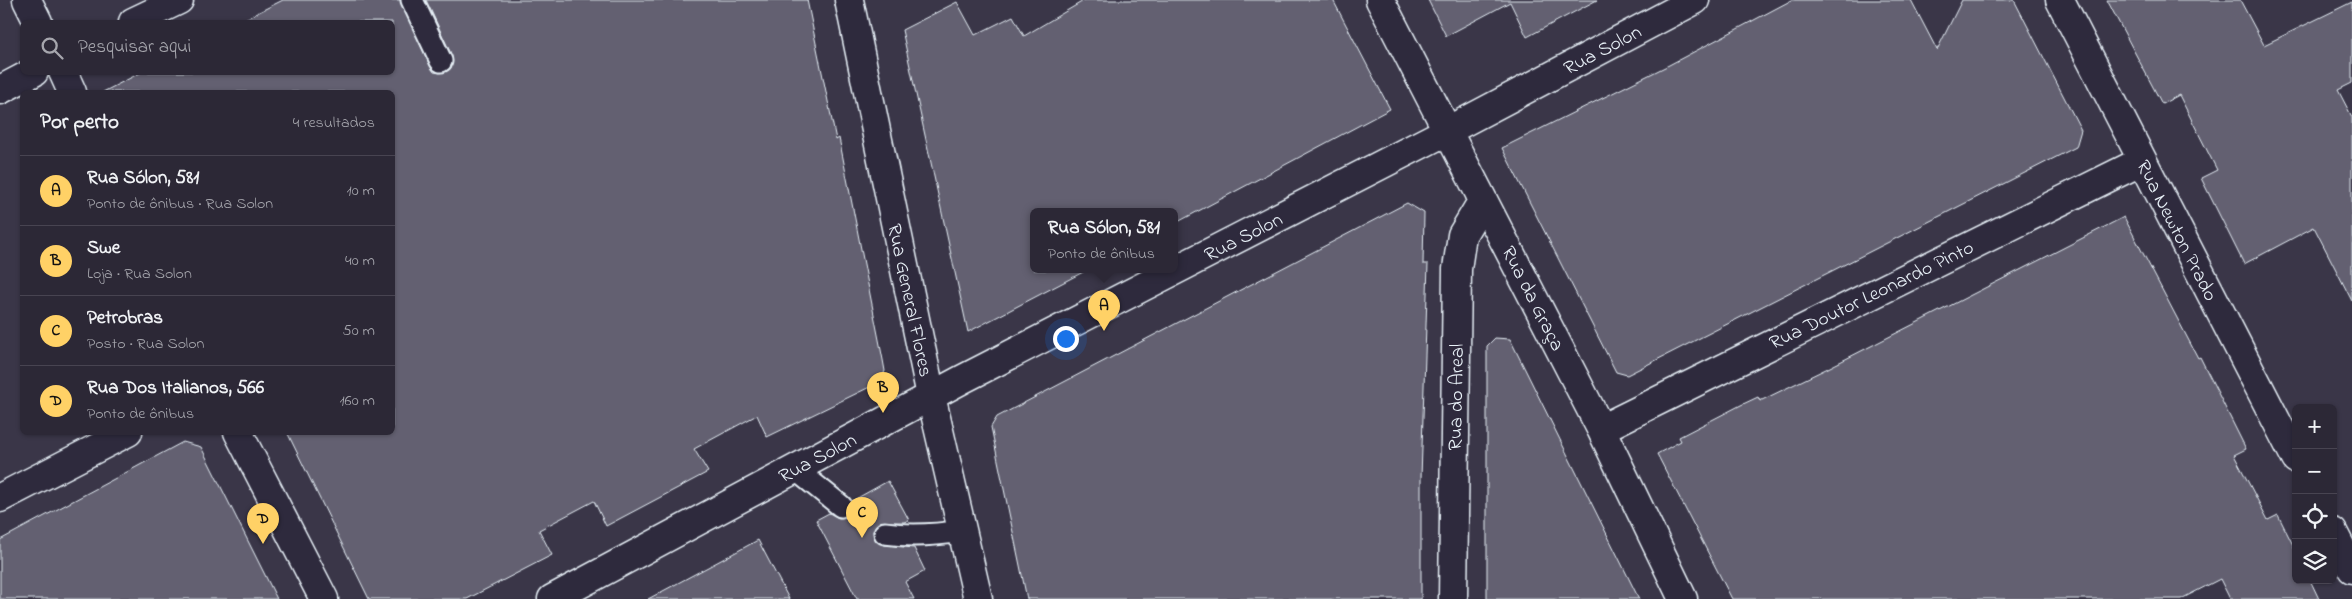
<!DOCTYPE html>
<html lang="pt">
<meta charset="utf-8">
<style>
body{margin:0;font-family:"Indie Flower",sans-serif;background:#383442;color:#f1f3f6}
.controls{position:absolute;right:15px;bottom:15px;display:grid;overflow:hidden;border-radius:8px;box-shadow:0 1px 4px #0004}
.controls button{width:45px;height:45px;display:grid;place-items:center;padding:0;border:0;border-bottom:1px solid #484451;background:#2c2836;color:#f1f3f6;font:25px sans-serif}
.you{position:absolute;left:1065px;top:338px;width:18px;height:18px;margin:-12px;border:4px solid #fff;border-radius:50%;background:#1a73e8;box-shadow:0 0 0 8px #1a73e833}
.badge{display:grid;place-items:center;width:32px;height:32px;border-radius:50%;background:#ffd166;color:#111;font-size:16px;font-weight:700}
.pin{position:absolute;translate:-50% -41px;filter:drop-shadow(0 1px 2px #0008)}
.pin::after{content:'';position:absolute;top:26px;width:18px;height:15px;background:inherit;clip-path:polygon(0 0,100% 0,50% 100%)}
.popup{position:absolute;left:1030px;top:208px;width:148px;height:65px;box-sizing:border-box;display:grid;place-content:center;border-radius:8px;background:#2c2836;filter:drop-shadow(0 1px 4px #0005);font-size:16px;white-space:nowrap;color:#a6a6ad}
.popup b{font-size:19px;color:#f1f3f6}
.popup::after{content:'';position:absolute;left:50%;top:100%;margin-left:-10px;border:10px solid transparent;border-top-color:#2c2836}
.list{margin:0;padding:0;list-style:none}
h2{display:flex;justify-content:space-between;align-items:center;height:65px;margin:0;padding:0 20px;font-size:21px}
h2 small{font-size:16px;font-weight:400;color:#a6a6ad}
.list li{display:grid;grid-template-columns:32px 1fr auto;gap:15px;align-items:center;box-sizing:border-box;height:70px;padding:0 20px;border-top:1px solid #484451}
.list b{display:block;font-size:19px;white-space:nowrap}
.list p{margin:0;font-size:16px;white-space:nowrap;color:#a6a6ad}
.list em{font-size:16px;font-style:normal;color:#a6a6ad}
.icon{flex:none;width:28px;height:28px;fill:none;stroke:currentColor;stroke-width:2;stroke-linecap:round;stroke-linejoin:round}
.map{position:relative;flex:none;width:2352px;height:599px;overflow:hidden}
.search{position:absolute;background:#2c2836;box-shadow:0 1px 4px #0004;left:20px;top:20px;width:375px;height:55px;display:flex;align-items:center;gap:12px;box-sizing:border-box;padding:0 18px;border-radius:8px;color:#a6a6ad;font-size:19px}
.panel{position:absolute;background:#2c2836;box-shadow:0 1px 4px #0004;left:20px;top:90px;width:375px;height:345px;border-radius:8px}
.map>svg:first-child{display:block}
.building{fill:#636171;stroke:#e8f1f8}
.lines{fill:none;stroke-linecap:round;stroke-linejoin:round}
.service-casing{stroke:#e8f1f8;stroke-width:25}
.minor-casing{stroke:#e8f1f8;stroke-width:31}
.tertiary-casing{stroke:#e8f1f8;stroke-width:31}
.service{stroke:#2f2a3d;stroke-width:21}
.minor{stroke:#2f2a3d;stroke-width:28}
.tertiary{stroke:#2f2a3d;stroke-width:28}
.labels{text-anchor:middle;stroke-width:4;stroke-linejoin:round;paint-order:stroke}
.street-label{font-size:20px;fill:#e8f1f8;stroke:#2f2a3d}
</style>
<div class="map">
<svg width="2352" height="599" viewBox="0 0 2352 599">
<rect width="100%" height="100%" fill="#3a3648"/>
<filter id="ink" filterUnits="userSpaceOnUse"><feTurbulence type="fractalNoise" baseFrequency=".02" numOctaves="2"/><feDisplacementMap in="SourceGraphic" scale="10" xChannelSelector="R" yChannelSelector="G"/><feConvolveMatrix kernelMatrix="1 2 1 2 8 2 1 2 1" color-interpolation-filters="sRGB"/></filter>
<g filter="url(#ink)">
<path class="building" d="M283 0H400L430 66 434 72 440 73 451 68 452 56 426 0H807L836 140 839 138 883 360 885 371 880 382 767 437 757 415 694 449 708 472 606 526 594 501 539 530 552 555 467 599H369L287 432H392V92H103L142 72H392V22H239Z
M1085 0H1333L1390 109 1174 224V212H1034V270H1087L968 332 902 30 957 2 975 35 1013 16 1024 36Z
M1428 0H1597L1527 37 1510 2 1446 36Z
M1792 0H1911L1937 50 1962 0H2014L2081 130 2076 147 1627 375 1616 372 1502 148 1669 65Z
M2107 0H2240L2264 45 2352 2V83L2338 90 2352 117V301L2314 227 2244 264 2201 178 2217 170 2179 95 2162 104Z
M1407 203 1424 213 1423 264H1428L1421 478V599H1027L991 427 997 417Z
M2124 217 2198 358 2200 357 2246 449 2234 455 2268 520 2278 515 2296 551V580H2310L2319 599H2230L2220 579 2181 599H1732L1657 454 1681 441 1679 437 1741 405 1758 397 1760 401 1828 368Z
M1495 338 1510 339 1639 599H1487V346Z
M183 442 201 447 277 599H0V540Z
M888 481 909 520 904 522H880L873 531 874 538 883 545 914 548 925 571 905 582 914 599H857L816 520 829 513 839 518 846 517 853 508 852 501Z
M758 540 789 599H648L723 559Z"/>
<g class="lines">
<g class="service-casing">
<path id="service" d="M412 0 441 61
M795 469 841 506
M885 533C912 537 936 535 962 531"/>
</g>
<g class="minor-casing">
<path id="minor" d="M27 0 38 22
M849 0 931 396 978 599
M1380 0 1601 429 1683 599
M2060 0 2296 459
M63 72 72 92
M1601 429 2142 161
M238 432 324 599
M0 498 128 432
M2333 532 2352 569
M1453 599 1457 269 1462 235 1483 200"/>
</g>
<g class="tertiary-casing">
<path id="tertiary" d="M133 22 179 0
M0 90 34 72
M552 599 963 379 1447 131 1695 0"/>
</g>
<use href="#service" class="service"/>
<use href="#minor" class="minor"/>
<use href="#tertiary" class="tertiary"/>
</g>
</g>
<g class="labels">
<g class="street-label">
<text transform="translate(1602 49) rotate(-28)" y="7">Rua Solon</text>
<text transform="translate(2178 230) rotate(63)" y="7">Rua Newton Prado</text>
<text transform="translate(1243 236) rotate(-27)" y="7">Rua Solon</text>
<text transform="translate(1871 294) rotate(-26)" y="7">Rua Doutor Leonardo Pinto</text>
<text transform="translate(1534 298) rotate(63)" y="7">Rua da Graça</text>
<text transform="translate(911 300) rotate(78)" y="7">Rua General Flores</text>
<text transform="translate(1455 397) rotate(-89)" y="7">Rua do Areal</text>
<text transform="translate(817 457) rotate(-28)" y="7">Rua Solon</text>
</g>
</g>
</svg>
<div class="controls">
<button>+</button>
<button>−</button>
<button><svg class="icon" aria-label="locate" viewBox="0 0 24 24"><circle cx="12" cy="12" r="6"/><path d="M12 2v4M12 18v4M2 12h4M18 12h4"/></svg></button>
<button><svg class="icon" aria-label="layers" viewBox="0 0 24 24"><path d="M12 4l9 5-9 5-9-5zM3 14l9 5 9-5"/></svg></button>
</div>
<div class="you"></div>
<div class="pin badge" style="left:1104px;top:331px">A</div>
<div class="popup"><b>Rua Sólon, 581</b>Ponto de ônibus</div>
<div class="pin badge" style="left:883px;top:413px">B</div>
<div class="pin badge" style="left:862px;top:538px">C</div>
<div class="pin badge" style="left:263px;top:544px">D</div>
<div class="search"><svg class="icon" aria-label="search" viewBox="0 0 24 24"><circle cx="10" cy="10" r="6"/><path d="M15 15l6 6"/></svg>Pesquisar aqui</div>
<section class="panel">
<h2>Por perto<small>4 resultados</small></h2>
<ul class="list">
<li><span class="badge">A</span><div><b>Rua Sólon, 581</b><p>Ponto de ônibus · Rua Solon</p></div><em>10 m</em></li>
<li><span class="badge">B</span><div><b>Swe</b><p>Loja · Rua Solon</p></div><em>40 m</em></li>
<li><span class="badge">C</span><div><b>Petrobras</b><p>Posto · Rua Solon</p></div><em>50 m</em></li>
<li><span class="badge">D</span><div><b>Rua Dos Italianos, 566</b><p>Ponto de ônibus</p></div><em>160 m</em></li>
</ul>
</section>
</div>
